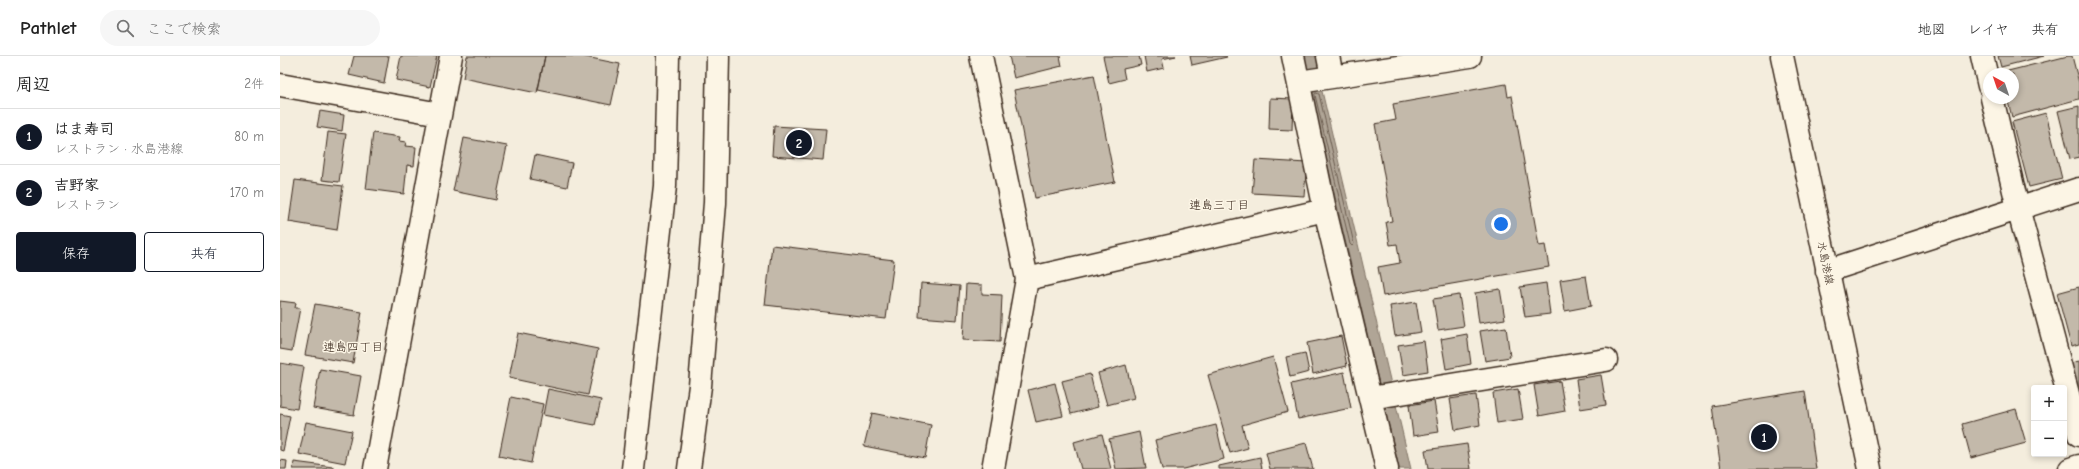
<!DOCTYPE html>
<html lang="ja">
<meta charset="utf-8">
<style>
body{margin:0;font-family:"Comic Neue","Klee One",sans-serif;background:#f6f6f6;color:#222}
.controls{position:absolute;right:12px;bottom:12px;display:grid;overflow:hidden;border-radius:4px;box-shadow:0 2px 6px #0003}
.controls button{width:36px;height:36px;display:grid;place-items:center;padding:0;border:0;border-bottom:1px solid #e0e0e0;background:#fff;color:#222;font:20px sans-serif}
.compass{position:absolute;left:1703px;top:12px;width:36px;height:36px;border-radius:50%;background:#fff;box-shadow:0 2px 6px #0003;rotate:320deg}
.you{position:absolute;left:1221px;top:168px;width:14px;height:14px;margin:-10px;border:3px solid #fff;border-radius:50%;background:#1a73e8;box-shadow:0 0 0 6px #1a73e833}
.badge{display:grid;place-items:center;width:26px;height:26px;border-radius:50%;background:#111827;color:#fff;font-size:13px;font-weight:700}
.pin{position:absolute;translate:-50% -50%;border:2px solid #fff;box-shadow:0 1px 4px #0006}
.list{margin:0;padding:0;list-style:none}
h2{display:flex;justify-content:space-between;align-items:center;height:52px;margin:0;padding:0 16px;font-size:17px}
h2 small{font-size:13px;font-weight:400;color:#767676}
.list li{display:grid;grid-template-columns:26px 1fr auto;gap:12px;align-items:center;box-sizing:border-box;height:56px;padding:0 16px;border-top:1px solid #e0e0e0}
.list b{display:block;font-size:15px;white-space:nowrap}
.list p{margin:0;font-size:13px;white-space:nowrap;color:#767676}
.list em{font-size:13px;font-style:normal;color:#767676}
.actions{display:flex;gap:8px;padding:12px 16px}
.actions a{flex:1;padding:9px 0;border:1px solid #111827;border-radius:4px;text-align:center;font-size:14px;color:#111827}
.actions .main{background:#111827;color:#fff}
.icon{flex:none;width:22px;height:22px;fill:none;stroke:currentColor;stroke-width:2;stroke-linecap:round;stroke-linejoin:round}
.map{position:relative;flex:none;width:1799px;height:413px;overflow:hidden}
header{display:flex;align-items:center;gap:24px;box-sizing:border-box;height:56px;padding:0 20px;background:#fff;border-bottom:1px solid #e0e0e0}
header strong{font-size:19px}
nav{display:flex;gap:22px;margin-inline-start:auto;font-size:14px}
.search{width:280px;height:36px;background:#f6f6f6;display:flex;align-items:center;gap:10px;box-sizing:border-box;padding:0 14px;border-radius:22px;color:#767676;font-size:15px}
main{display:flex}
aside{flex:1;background:#fff}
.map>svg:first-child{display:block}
.water{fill:#b0a596;stroke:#817466}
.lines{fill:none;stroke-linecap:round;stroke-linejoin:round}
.shore{stroke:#6a5b4e;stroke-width:1}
.building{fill:#c3b9aa;stroke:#3b2a1e}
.street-casing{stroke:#3b2a1e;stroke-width:25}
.secondary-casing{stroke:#3b2a1e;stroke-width:25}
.street{stroke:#fcf5e5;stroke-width:22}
.secondary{stroke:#fcf5e5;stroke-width:22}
.labels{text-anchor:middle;stroke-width:3;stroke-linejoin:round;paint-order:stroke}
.street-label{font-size:11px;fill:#3b2a1e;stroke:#fcf5e5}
.neighbourhood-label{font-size:12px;fill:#3b2a1e;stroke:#fcf5e5}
</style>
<header>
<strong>Pathlet</strong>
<div class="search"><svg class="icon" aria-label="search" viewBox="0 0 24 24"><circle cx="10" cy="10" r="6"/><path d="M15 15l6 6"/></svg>ここで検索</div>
<nav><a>地図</a><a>レイヤ</a><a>共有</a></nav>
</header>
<main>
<aside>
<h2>周辺<small>2件</small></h2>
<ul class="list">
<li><span class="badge">1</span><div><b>はま寿司</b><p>レストラン · 水島港線</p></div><em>80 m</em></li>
<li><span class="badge">2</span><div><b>吉野家</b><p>レストラン</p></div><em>170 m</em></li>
</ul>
<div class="actions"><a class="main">保存</a><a>共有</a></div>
</aside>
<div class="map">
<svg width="1799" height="413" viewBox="0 0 1799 413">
<rect width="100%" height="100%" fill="#f4eddd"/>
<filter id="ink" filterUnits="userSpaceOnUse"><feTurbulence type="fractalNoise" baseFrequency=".025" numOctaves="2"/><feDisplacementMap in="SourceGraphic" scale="8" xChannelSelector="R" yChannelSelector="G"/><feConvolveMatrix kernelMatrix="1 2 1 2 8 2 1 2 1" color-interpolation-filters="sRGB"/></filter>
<g filter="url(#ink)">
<path class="water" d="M1022 0H1036L1039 12 1025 14Z
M1041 31 1131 413H1119L1030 34Z"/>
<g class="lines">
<path class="shore" d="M1036 37 1039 38 1074 188 1072 190 1070 188 1035 39Z"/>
</g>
<path class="building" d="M74 0H109L104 27 69 19Z
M121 0H157L150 31 116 24Z
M187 0H265L257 37 183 22Z
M265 0H301L340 8 331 49 258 34Z
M729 0H780L782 10 734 22Z
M823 0H859L861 9 843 13 845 23 829 27Z
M864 0H896L882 3 884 12 867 16Z
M910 0H946L947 1 912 9Z
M1718 0H1764L1721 11Z
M1788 0H1792L1799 27V43L1732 61 1727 42H1733V18L1720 17Z
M814 19 835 126 755 142 734 34Z
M1226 28 1228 41 1232 40 1259 190 1265 189 1269 211 1103 240 1098 211 1120 207 1117 188 1110 189 1106 166 1112 165 1095 68 1116 64 1113 48Z
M990 42 1013 43 1012 74 989 73Z
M1799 50V101L1790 103 1778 55Z
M40 55 64 59 62 75 37 71Z
M1766 57 1782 123 1749 131 1732 66Z
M494 70 546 73 543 104 492 100Z
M48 76 66 78 59 126 42 124Z
M93 77 120 81 119 85 126 86 125 90 136 91 134 110 127 109 124 138 86 133Z
M184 82 227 90 216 144 173 135Z
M255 99 292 107 287 131 250 123Z
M975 104 1027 107 1024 140 972 137Z
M15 124 63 130 57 174 9 166Z
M492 189 614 204 606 263 485 249Z
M1306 220 1311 250 1285 255 1280 224Z
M641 227 680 230 677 264 639 261Z
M1266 227 1270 258 1245 261 1240 231Z
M686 228 702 229V238L722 239 720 286 683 284Z
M1799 231V288L1791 290 1777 237Z
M1220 233 1225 263 1199 267 1195 237Z
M1179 239 1184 270 1158 274 1153 243Z
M0 245 16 247 15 252H20L12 295 0 293Z
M1136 246 1141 276 1115 280 1110 250Z
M35 248 82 256 73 307 25 299Z
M1226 271 1230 301 1205 305 1200 275Z
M238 277 318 293 308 339 229 322Z
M1187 278 1191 308 1166 313 1161 283Z
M1061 280 1067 310 1033 318 1027 287Z
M1144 285 1148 315 1123 319 1118 289Z
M1025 297 1029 316 1010 321 1006 301Z
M993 301 1008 356 962 369 968 392 950 397 928 319Z
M1799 305V337L1791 307Z
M0 307 24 311 17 353 0 350Z
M846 309 854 342 827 349 818 317Z
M40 313 81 320 74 359 33 352Z
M1064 316 1071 352 1018 363 1011 328Z
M810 318 818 351 791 358 782 325Z
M1321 319 1326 349 1300 353 1296 323Z
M1280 325 1285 355 1259 360 1254 329Z
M775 327 783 360 756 366 748 334Z
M268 333 321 344 315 369 263 359Z
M1238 333 1243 363 1217 367 1213 337Z
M1525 335 1536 413H1441L1432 350Z
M1196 339 1200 369 1175 374 1170 343Z
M231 341 263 348 251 407 219 400Z
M1154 345 1159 376 1133 380 1129 349Z
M1736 353 1746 387 1691 402 1682 368Z
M592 357 651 369 645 402 584 390Z
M0 358 10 360 3 395 0 394Z
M26 366 72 375 65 407 19 398Z
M936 369 944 403 903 413H882L875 384Z
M859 376 866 412 836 413 829 383Z
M822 378 831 413H801L794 386Z
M1026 387 1033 413H990L986 397Z
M1187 388 1191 413H1148L1145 394Z
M980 401 982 413H939V410Z
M0 404 7 405 6 413H0Z
M14 406 53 411V413H13Z"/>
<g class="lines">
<g class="street-casing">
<path id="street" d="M701 0 747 223 713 413
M1013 0 1045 154 1107 413
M1048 0 1052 20
M1702 0 1709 30
M1019 26 1190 0
M0 29 160 58
M1712 42 1738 152 1799 379
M1547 215 1799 133
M747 223 1045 154
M1090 342 1326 304
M95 413 171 0
M1790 413 1799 410"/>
</g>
<g class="secondary-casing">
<path id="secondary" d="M1502 0 1590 413
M353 413 385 130 388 0
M409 413 420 330 435 147 438 0"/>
</g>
<use href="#street" class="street"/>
<use href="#secondary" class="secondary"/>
</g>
</g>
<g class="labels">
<g class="street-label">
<text transform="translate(1546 207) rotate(78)" y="4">水島港線</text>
</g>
<g class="neighbourhood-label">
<text x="939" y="153">連島三丁目</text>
<text x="73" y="295">連島四丁目</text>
</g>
</g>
</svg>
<div class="controls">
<button>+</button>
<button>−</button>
</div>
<svg class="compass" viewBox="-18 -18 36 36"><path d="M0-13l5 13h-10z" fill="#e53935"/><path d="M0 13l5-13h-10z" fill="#767676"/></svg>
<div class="you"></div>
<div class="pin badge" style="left:1484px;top:381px">1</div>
<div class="pin badge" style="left:519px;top:87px">2</div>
</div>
</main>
